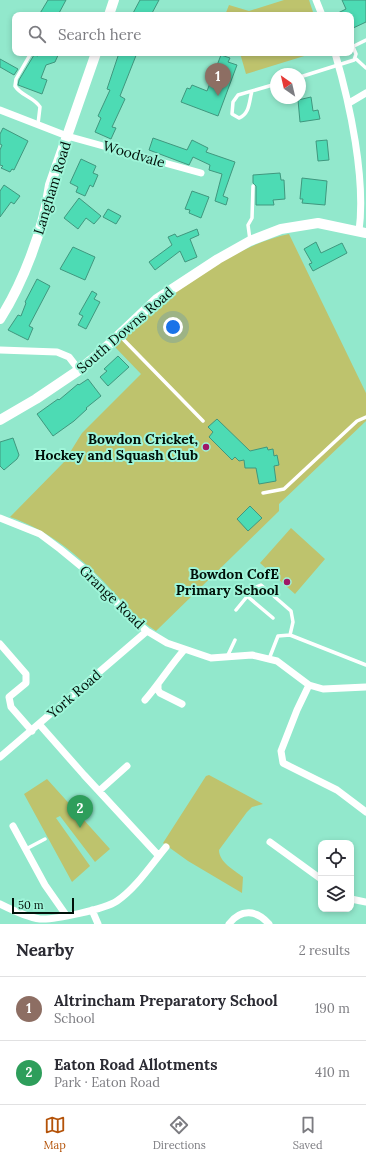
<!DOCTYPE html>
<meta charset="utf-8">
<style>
body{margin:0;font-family:Lora,serif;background:#f2f2f3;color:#2b2b33}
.controls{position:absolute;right:12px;bottom:12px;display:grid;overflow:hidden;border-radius:8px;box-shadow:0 2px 6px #0003}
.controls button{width:36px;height:36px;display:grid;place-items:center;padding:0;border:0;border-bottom:1px solid #e1e1e2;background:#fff;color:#2b2b33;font:20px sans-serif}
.compass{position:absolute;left:270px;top:68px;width:36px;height:36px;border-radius:50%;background:#fff;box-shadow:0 2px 6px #0003;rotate:326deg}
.scale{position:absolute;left:12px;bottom:10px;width:62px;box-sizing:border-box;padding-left:4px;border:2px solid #001009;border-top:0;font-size:11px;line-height:14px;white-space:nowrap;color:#001009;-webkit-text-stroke:3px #9ff5d9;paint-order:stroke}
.you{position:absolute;left:173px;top:327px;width:14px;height:14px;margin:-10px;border:3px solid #fff;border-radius:50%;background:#1a73e8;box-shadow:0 0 0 6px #1a73e833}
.badge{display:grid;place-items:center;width:26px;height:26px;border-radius:50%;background:#b45309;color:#fff;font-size:13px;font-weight:700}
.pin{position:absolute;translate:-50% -33px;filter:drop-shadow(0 1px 2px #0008)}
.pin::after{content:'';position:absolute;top:21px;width:14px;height:12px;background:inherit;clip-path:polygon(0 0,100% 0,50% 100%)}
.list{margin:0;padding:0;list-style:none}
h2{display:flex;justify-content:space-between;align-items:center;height:52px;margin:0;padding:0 16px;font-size:17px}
h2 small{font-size:13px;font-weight:400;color:#7c7c81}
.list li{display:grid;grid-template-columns:26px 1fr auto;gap:12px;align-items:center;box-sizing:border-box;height:64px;padding:0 16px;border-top:1px solid #e1e1e2}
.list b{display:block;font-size:15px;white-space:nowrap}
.list p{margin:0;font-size:13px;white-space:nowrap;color:#7c7c81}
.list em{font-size:13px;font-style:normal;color:#7c7c81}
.icon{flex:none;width:22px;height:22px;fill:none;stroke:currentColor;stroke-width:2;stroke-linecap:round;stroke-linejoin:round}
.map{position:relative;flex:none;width:366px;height:924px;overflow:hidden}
.search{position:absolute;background:#fff;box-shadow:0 2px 6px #0003;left:12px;right:12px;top:12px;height:44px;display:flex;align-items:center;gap:10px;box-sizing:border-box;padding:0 14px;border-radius:8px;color:#7c7c81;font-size:15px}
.sheet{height:180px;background:#fff}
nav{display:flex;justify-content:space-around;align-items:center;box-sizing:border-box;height:56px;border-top:1px solid #e1e1e2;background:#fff;font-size:11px;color:#7c7c81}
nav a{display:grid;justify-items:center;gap:2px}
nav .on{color:#b45309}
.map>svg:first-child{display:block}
.green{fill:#bec36d}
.building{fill:#4ddbb4;stroke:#40977e}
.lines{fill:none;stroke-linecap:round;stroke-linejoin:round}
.service{stroke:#fff;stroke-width:3.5}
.minor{stroke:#fff;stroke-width:7}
.secondary{stroke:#fff;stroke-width:10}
.poi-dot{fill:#9f1867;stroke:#9ff5d9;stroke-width:1.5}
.labels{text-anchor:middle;stroke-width:4;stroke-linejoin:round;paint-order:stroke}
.street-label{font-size:14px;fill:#001009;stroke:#9ff5d9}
.poi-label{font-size:14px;font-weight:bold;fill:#001009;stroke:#9ff5d9;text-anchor:end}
</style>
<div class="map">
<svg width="366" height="924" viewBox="0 0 366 924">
<rect width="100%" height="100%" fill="#92e8cc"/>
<path class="green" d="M284 0H309L314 15H225L229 5 249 11Z
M240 53H314L246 74Z
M289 234 366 393V421L279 504V511L156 631C136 618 121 600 105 583 77 554 48 530 10 517L64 462 82 433 141 374 114 346C158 302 227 247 289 234Z
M291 528 325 559 295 594 260 563Z
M209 775 263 804 252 807 247 812 219 850C219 862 234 870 243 877L242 893 188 861 163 843 206 776Z
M47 779 110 849 95 862 60 816 56 818 90 866 72 882 24 794Z"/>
<path class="building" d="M48 0H66L58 15H39Z
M140 0H159L151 15H132Z
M342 0H366V22L351 29V15H334L346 9Z
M39 53H59L55 62 46 65 41 78 47 80 42 94 18 85 19 80 34 55 38 56Z
M119 53H137L120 96 125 99 112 127 116 128 111 139 95 132 101 118 98 116 110 90 107 89Z
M221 55 230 58 228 62 237 65 218 116 181 102 187 88 190 89 192 85 207 91Z
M0 59 18 69 14 75 0 67Z
M311 97 313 111 318 110 320 119 300 122 298 100Z
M3 128 28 141 14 170 12 169 10 172 1 168 3 166 0 165V150L2 145 0 144V134Z
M153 138 187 150 192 140 208 148 206 152 235 162 223 196 228 198 226 205 215 201 222 174 209 170 210 165 193 157 189 165 149 150Z
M327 140 329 160 318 161 316 141Z
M81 159 96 166 93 173 98 175 93 187 90 185 85 196 76 192 78 187 70 183Z
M280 173 281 180H284L285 199 273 200 274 205H256V186L253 183V175Z
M302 178 327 181 325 205 302 203 303 199H300Z
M4 185 20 196 14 204 11 202 0 217V191Z
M192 191 209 197 201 218 189 213 190 210 185 209Z
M79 198 101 216 94 224 86 218 78 229 64 218Z
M108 209 121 216 116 224 103 217Z
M197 229 199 235 190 239 197 257 185 262 180 251 155 270 149 262 172 245 168 237 175 234 177 237Z
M316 242 321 253 342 243 347 253 313 271 309 264 312 263 304 249Z
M73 247 95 257 85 280 60 269Z
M37 279 50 286 29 326 33 328 28 340 8 330 18 315 21 316 26 303 25 302Z
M92 291 97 294 94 299 100 302 86 329 78 325 83 316 79 314Z
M118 356 129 367 108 386 100 377 107 371 104 369Z
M88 379 101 396 86 408 87 409 74 421 53 436 37 414 58 399 59 400 78 384 79 385Z
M217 419 250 451 267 447 268 450 273 449 274 456 277 455 279 465 274 466 276 481 259 484 256 468H245L244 460 239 461 235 457 232 460 209 437 213 432 208 427Z
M13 438 19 455 17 459 4 470 0 466V442Z
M250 506 262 518 248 531 237 519Z"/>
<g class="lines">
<path class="service" d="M354 46 366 40
M31 53 16 79 15 86C21 96 34 97 40 107L38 124
M355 58 366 68
M300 77 354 60 356 54 351 42
M252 91C249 101 250 114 239 118L232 114 233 102 238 95 276 84
M250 240 248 225 252 218 253 186
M119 335 203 421
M263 493 284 489 357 421 366 417
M247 596 273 618
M236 610 254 588 261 585 291 611 293 622 290 635
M227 657 235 640
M269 659 278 636 290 635 366 665
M26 849 45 839"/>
<path class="minor" d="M316 0 322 15
M335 53C350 104 366 179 359 231
M349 103 366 93
M0 110 67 136 201 173
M0 350 57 352 69 357 79 370
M0 518 40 534 60 549 88 572 130 617 147 631 167 643 211 658 252 655 277 661 309 685 323 689 366 687
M0 644 26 674V683L9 697 11 707 32 731
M158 684V690L160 693 182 704
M309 685 297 710 281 751 283 763 337 790 366 812
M145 700C159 684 170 666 184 650
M39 724 84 775 158 855
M0 757 147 631
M99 791 127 766
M13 826 45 885 66 915
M270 842 321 879
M351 899 366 902
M0 904C12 910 26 917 40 919 55 920 105 909 117 901 136 888 151 865 166 847
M92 910 98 924
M229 924C241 908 257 910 269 924"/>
<path class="secondary" d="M109 15 114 0
M0 319C23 283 44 228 50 185L96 53
M0 420 36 399 79 370 100 353 157 299 218 259 250 241 281 229 318 223 366 233"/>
</g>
<g class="poi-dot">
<circle cx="206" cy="447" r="4"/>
<circle cx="287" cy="582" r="4"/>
</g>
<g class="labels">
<g class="street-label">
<text transform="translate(134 154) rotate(16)" y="5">Woodvale</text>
<text transform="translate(52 188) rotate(-73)" y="5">Langham Road</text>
<text transform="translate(125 330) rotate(-41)" y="5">South Downs Road</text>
<text transform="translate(112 597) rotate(44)" y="5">Grange Road</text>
<text transform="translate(74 694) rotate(-41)" y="5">York Road</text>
</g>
<g class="poi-label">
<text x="198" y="444">Bowdon Cricket,<tspan x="198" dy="16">Hockey and Squash Club</tspan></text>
<text x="279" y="579">Bowdon CofE<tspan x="279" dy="16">Primary School</tspan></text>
</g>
</g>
</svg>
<div class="controls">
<button><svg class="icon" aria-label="locate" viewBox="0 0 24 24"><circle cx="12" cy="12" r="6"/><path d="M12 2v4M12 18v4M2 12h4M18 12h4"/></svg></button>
<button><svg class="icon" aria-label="layers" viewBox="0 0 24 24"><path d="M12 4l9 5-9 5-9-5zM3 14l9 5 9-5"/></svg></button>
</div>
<svg class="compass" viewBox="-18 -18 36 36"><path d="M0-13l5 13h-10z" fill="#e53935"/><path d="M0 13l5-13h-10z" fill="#7c7c81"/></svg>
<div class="scale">50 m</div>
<div class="you"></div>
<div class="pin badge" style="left:218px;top:96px;background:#8d6e63">1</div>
<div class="pin badge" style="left:80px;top:828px;background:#2e9e5b">2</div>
<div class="search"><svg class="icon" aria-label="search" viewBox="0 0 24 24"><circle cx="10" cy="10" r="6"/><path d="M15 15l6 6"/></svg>Search here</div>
</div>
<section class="sheet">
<h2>Nearby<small>2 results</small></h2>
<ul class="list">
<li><span class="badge" style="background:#8d6e63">1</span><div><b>Altrincham Preparatory School</b><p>School</p></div><em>190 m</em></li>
<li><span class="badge" style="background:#2e9e5b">2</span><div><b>Eaton Road Allotments</b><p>Park · Eaton Road</p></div><em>410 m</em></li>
</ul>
</section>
<nav>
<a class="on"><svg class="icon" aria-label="map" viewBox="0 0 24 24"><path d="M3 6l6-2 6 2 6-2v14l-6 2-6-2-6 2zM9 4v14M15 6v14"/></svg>Map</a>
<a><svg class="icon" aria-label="directions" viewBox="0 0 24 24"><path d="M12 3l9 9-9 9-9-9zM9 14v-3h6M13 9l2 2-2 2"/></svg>Directions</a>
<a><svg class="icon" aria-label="saved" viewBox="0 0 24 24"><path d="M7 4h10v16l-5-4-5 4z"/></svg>Saved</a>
</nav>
